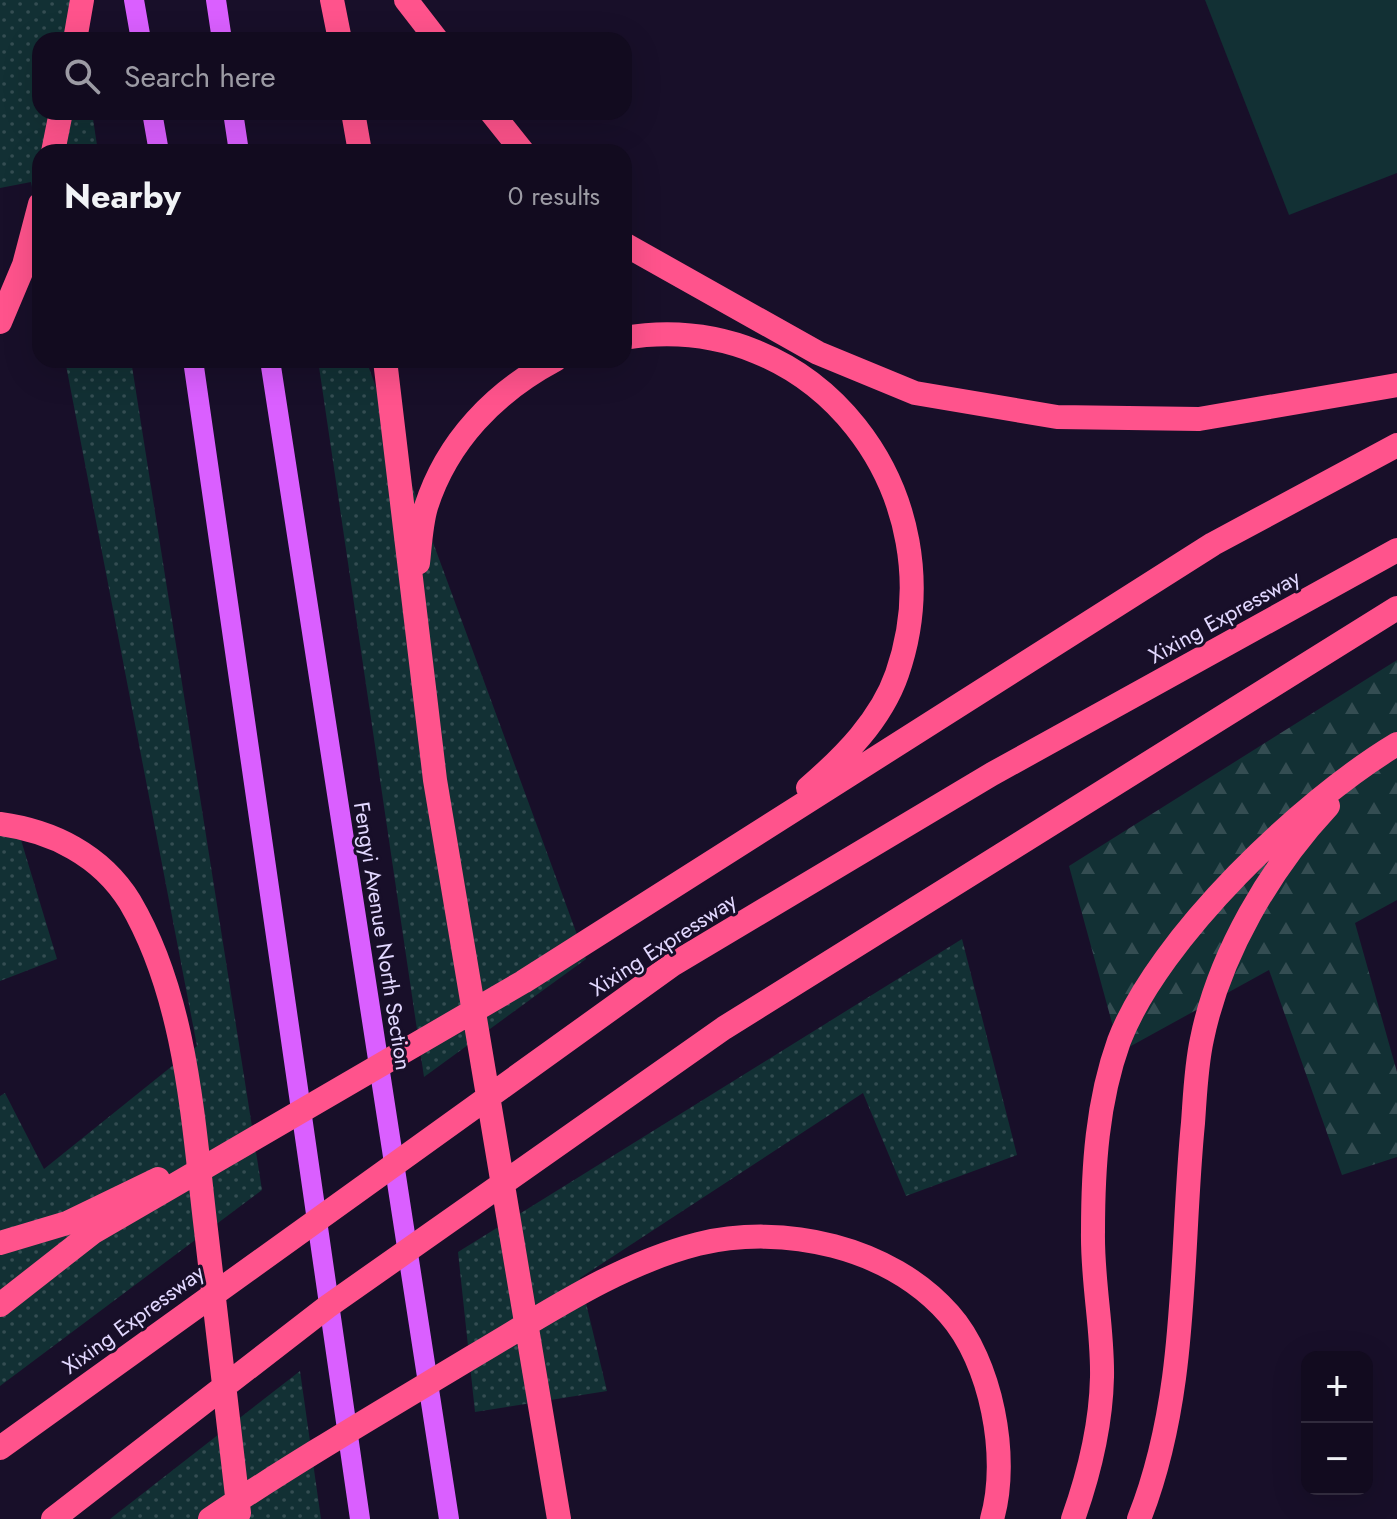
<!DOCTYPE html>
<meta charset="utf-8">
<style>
body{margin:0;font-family:Jost,sans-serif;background:#1b1428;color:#f1f3f6}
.controls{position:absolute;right:24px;bottom:24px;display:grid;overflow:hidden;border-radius:16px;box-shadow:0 8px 32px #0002}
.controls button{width:72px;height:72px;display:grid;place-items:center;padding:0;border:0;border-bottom:2px solid #312b3d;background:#120b1f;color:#f1f3f6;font:40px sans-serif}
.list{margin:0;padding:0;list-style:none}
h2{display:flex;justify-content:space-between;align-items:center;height:104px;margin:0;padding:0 32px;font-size:34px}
h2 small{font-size:26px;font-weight:400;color:#9c9ba4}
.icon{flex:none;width:44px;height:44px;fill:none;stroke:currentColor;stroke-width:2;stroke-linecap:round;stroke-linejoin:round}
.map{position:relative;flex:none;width:1397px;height:1519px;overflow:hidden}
.search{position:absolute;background:#120b1f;box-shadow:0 8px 32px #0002;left:32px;top:32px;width:600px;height:88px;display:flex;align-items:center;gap:20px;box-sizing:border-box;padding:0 28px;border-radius:24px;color:#9c9ba4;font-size:30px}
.panel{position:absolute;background:#120b1f;box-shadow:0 8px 32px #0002;left:32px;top:144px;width:600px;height:224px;border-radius:24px}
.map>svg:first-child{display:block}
.grass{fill:url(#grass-dots)}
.forest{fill:url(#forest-firs)}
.pitch{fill:#123034}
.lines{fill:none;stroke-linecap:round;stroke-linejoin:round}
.primary{stroke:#da5fff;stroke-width:20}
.motorway{stroke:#ff538c;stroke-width:24}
.labels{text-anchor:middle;stroke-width:6;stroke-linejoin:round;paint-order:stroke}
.street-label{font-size:22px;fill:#e2d8ff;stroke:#180f29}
</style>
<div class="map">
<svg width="1397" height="1519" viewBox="0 0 1397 1519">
<defs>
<pattern id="grass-dots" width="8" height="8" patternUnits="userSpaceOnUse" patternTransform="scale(2)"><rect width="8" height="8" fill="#123034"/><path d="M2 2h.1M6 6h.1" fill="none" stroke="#344d52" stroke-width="1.8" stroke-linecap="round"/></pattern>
<pattern id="forest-firs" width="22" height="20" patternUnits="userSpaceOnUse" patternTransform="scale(2)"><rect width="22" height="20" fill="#123034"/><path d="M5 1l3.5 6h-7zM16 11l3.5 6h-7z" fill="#344d52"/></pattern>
</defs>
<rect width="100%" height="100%" fill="#180f29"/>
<path class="grass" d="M0 0H74L80 40H40V112H92L98 152H40V228L31 182 0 188Z
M65 360H131L262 1190 0 1386V1096L5 1093 44 1169 197 1046Z
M318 360H366L586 959 424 1077Z
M18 830 57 959 0 981V834Z
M962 939 1017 1155 906 1196 863 1093 580 1278 607 1391 475 1412 458 1252Z
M300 1371 321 1519H110Z"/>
<path class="forest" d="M1397 660V900L1355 923 1397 1072V1157L1342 1175 1269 970 1120 1052 1069 866Z"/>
<path class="pitch" d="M1205 0H1397V173L1289 215Z"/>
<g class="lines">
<path class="primary" d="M134 0 141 40
M216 0 222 40
M152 112 159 152
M233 112 239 152
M193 360 360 1519
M270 360 449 1519"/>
<path class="motorway" d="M332 0 340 40
M406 0 437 40
M75 40 82 0
M353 112 360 152
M491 112 523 152
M53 152 61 112
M624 244 818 353 915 393 1057 417 1199 419 1397 385
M0 322 24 265 40 204
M624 338C816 306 959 495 897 674 881 720 844 757 808 788
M385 360 435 780 559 1519
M418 563C420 545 421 524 426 507 447 441 495 392 555 360
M0 824C52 831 101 855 130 902 187 999 193 1122 206 1230 217 1325 228 1419 239 1513
M0 1243 67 1223 158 1179
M0 1305 92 1233 523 982 1213 544 1397 445
M0 1448 672 965 992 774 1397 550
M53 1519 327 1307 724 1028 1397 608
M210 1519C295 1462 384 1410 472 1357 544 1315 616 1265 698 1244 784 1223 890 1247 949 1314 991 1361 1010 1457 992 1519
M1073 1519C1089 1474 1101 1425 1102 1377 1103 1329 1092 1281 1093 1232 1093 1168 1097 1102 1119 1041 1159 937 1302 801 1397 744
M1139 1519C1189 1393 1180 1255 1193 1123 1195 1096 1196 1066 1202 1039 1219 955 1270 868 1328 806"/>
</g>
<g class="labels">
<g class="street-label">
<text transform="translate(1224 616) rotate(-29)" y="8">Xixing Expressway</text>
<text transform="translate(383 936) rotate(81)" y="8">Fengyi Avenue North Section</text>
<text transform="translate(663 944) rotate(-33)" y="8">Xixing Expressway</text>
<text transform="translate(133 1319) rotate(-36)" y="8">Xixing Expressway</text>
</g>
</g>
</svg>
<div class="controls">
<button>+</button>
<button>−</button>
</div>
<div class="search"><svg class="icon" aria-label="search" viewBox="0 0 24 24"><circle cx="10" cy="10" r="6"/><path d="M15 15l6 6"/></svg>Search here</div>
<section class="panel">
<h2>Nearby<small>0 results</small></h2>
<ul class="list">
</ul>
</section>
</div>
